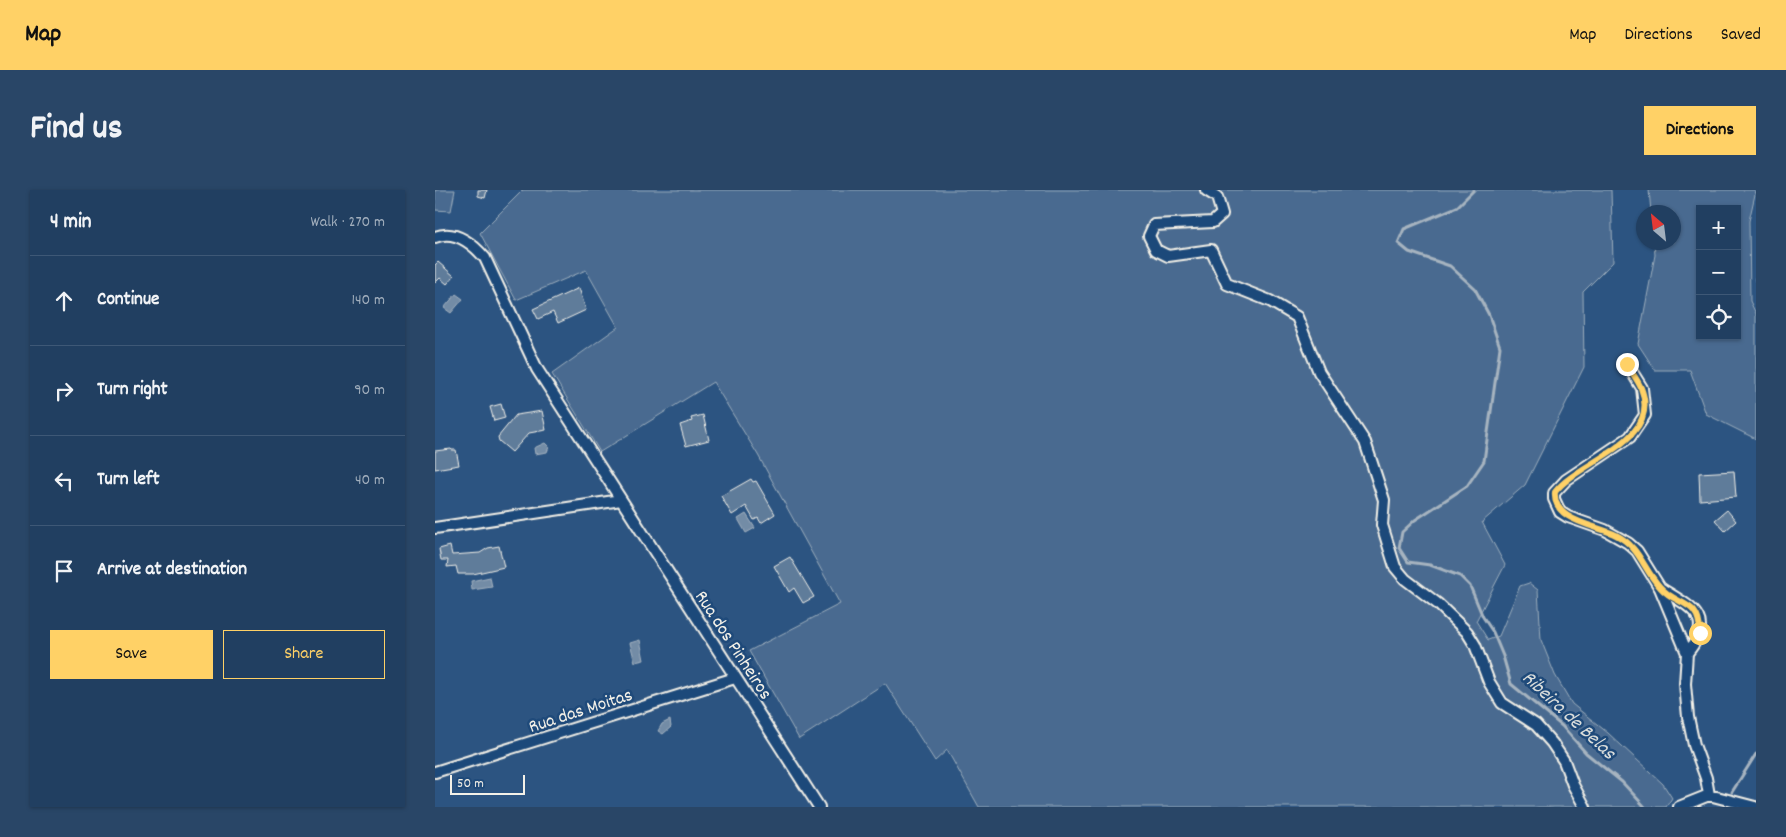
<!DOCTYPE html>
<meta charset="utf-8">
<style>
body{margin:0;font-family:Dekko,sans-serif;background:#294667;color:#f1f3f6}
.controls{position:absolute;right:15px;top:15px;display:grid;overflow:hidden;border-radius:0px;box-shadow:0 1px 4px #0004}
.controls button{width:45px;height:45px;display:grid;place-items:center;padding:0;border:0;border-bottom:1px solid #3e5876;background:#213f61;color:#f1f3f6;font:25px sans-serif}
.compass{position:absolute;left:1201px;top:15px;width:45px;height:45px;border-radius:50%;background:#213f61;box-shadow:0 1px 4px #0004;rotate:332deg}
.scale{position:absolute;left:15px;bottom:12px;width:75px;box-sizing:border-box;padding-left:5px;border:2px solid #f4f1e8;border-top:0;font-size:14px;line-height:18px;white-space:nowrap;color:#f4f1e8;-webkit-text-stroke:4px #1f4a7a;paint-order:stroke}
.stop{position:absolute;width:15px;height:15px;margin:-11px;border:4px solid #ffd166;border-radius:50%;background:#fff}
.stop.end{background:#ffd166;border-color:#fff;box-shadow:0 1px 5px #0008}
.list{margin:0;padding:0;list-style:none}
h2{display:flex;justify-content:space-between;align-items:center;height:65px;margin:0;padding:0 20px;font-size:21px}
h2 small{font-size:16px;font-weight:400;color:#a2afbd}
.list li{display:grid;grid-template-columns:32px 1fr auto;gap:15px;align-items:center;box-sizing:border-box;height:90px;padding:0 20px;border-top:1px solid #3e5876}
.list b{display:block;font-size:19px;white-space:nowrap}
.list em{font-size:16px;font-style:normal;color:#a2afbd}
.actions{display:flex;gap:10px;padding:15px 20px}
.actions a{flex:1;padding:11px 0;border:1px solid #ffd166;border-radius:0px;text-align:center;font-size:18px;color:#ffd166}
.actions .main{background:#ffd166;color:#111}
.icon{flex:none;width:28px;height:28px;fill:none;stroke:currentColor;stroke-width:2;stroke-linecap:round;stroke-linejoin:round}
.map{position:relative;flex:none;width:1321px;height:617px;overflow:hidden;border-radius:0px}
header{display:flex;align-items:center;gap:30px;box-sizing:border-box;height:70px;padding:0 25px;background:#ffd166;color:#111}
header strong{font-size:24px}
nav{display:flex;gap:28px;margin-inline-start:auto;font-size:18px}
.intro{display:flex;align-items:center;justify-content:space-between;box-sizing:border-box;height:120px;padding:0 30px}
h1{margin:0;font-size:35px}
.button{padding:12px 22px;border-radius:0px;background:#ffd166;color:#111;font-size:18px;font-weight:700}
main{display:flex;gap:30px;padding:0 30px}
aside{flex:1;background:#213f61;border-radius:0px;box-shadow:0 1px 4px #0004}
.map>svg:first-child{display:block}
.green{fill:#496b90;stroke:#9eaebc;fill-rule:evenodd}
.water{fill:#738ca6;stroke:#a7b4c0}
.lines{fill:none;stroke-linecap:round;stroke-linejoin:round}
.stream{stroke:#a7b4c0;stroke-width:3}
.building{fill:#5e7b9a;stroke:#f4f1e8}
.minor-casing{stroke:#f4f1e8;stroke-width:14}
.minor{stroke:#1f4a7a;stroke-width:10}
.route{stroke:#ffd166;stroke-width:6}
.labels{text-anchor:middle;stroke-width:5;stroke-linejoin:round;paint-order:stroke}
.street-label{font-size:19px;fill:#f4f1e8;stroke:#1f4a7a}
.water-label{font-size:20px;font-style:italic;fill:#dadddb;stroke:#1f4a7a}
</style>
<header>
<strong>Map</strong>
<nav><a>Map</a><a>Directions</a><a>Saved</a></nav>
</header>
<div class="intro"><h1>Find us</h1><a class="button">Directions</a></div>
<main>
<aside>
<h2>4 min<small>Walk · 270 m</small></h2>
<ul class="list">
<li><svg class="icon" aria-label="ahead" viewBox="0 0 24 24"><path d="M12 20V5M6 11l6-6 6 6"/></svg><div><b>Continue</b></div><em>140 m</em></li>
<li><svg class="icon" aria-label="right" viewBox="0 0 24 24"><path d="M7 20v-9h11M14 6l5 5-5 5"/></svg><div><b>Turn right</b></div><em>90 m</em></li>
<li><svg class="icon" aria-label="left" viewBox="0 0 24 24"><path d="M17 20v-9H6M10 6l-5 5 5 5"/></svg><div><b>Turn left</b></div><em>40 m</em></li>
<li><svg class="icon" aria-label="arrive" viewBox="0 0 24 24"><path d="M6 21V4h12l-3 4 3 4H6"/></svg><div><b>Arrive at destination</b></div></li>
</ul>
<div class="actions"><a class="main">Save</a><a>Share</a></div>
</aside>
<div class="map">
<svg width="1321" height="617" viewBox="0 0 1321 617">
<rect width="100%" height="100%" fill="#2c5481"/>
<filter id="ink" filterUnits="userSpaceOnUse"><feTurbulence type="fractalNoise" baseFrequency=".02" numOctaves="2"/><feDisplacementMap in="SourceGraphic" scale="10" xChannelSelector="R" yChannelSelector="G"/><feConvolveMatrix kernelMatrix="1 2 1 2 8 2 1 2 1" color-interpolation-filters="sRGB"/></filter>
<g filter="url(#ink)">
<path class="green" d="M0 0H20L16 21 0 20Z
M88 0H1176L1178 72 1148 102 1149 177 1090 295 1047 332 1070 375 1041 431 1053 450 1064 446 1085 396 1094 393 1103 400 1106 450 1120 485 1137 514 1173 543 1228 594 1237 608 1231 617H544L512 560 500 571 450 493 364 549 314 461 405 414 323 265 278 192 165 262 117 184 183 137 151 80 81 110 45 43Z
M1214 0H1321L1314 31 1315 111 1321 124V249L1271 224 1255 180H1220L1203 154 1220 65 1219 53 1238 52V22H1216ZM1265 19H1302V146H1265Z"/>
<path class="water" d="M21 104 28 109 16 123 9 118Z
M110 253 114 257 112 262 100 264 99 258Z
M311 324 320 338 311 343 303 329Z
M55 387 57 397 37 400 36 391Z
M205 450 209 470 200 472 195 453Z
M235 530 236 537 228 544 223 541 227 534Z"/>
<g class="lines">
<path class="stream" d="M1039 0 1022 17 969 39 963 53 974 62 1015 76 1040 99 1054 125 1065 157 1049 271 1032 296 980 330 967 342 964 358 973 372 995 375 1025 386 1035 396 1048 427 1058 442 1068 466 1076 494 1127 536 1151 563 1187 592 1210 617
M1321 88V90
M1297 602 1321 564"/>
</g>
<path class="building" d="M43 0H52L50 8 43 6Z
M3 72 19 86 12 94 5 88 0 93V75Z
M144 98 151 120 123 133 118 122 103 129 98 119Z
M66 214 70 228 59 231 55 217Z
M107 221 111 240 94 243 77 262 64 251 63 247 81 225Z
M268 225 274 250 251 256 245 235 257 231 256 228Z
M16 259 17 260H21L24 275 0 279V261Z
M1299 281 1301 307 1265 310 1264 283Z
M316 289 318 292 321 291 340 324 326 333 323 328 319 330 311 316 297 325 286 306Z
M1292 320 1301 331 1290 341 1280 330Z
M15 356 17 365 45 363 53 358 64 356 69 377 38 384H23L21 376 12 377 13 370H6L4 359Z
M355 367 379 407 368 413 359 398 354 402 339 376Z"/>
<g class="lines">
<g class="minor-casing">
<path id="minor" d="M771 0 782 7 787 24 778 32 719 35 714 46 721 60 733 66 776 60 792 94 835 111 862 127 884 182 930 252 949 310 947 335 960 377 970 389 1003 414 1032 442 1040 455 1054 492 1067 513 1101 535 1117 553 1129 571 1138 595 1150 617
M0 47C20 39 38 54 50 68L102 179 384 617
M1192 174 1207 198 1210 225 1195 247 1131 290 1119 303V309L1125 322 1133 327 1170 340 1193 353 1202 361 1225 398 1252 463 1250 494 1253 527 1259 555 1271 588 1274 605
M0 338 186 310
M1225 398C1255 417 1282 427 1252 463
M0 582 300 488
M1244 617 1274 605 1320 617"/>
</g>
<use href="#minor" class="minor"/>
</g>
</g>
<g class="lines" filter="url(#ink)">
<path class="route" d="M1192 174C1196 182 1203 190 1206 198 1228 252 1144 270 1120 302 1117 331 1160 335 1181 345 1205 357 1208 379 1225 397 1242 417 1265 409 1265 443"/>
</g>
<g class="labels">
<g class="street-label">
<text transform="translate(300 454) rotate(57)" y="7">Rua dos Pinheiros</text>
<text transform="translate(145 519) rotate(-18)" y="7">Rua das Moitas</text>
</g>
<g class="water-label">
<text transform="translate(1135 524) rotate(43)" y="7">Ribeira de Belas</text>
</g>
</g>
</svg>
<div class="controls">
<button>+</button>
<button>−</button>
<button><svg class="icon" aria-label="locate" viewBox="0 0 24 24"><circle cx="12" cy="12" r="6"/><path d="M12 2v4M12 18v4M2 12h4M18 12h4"/></svg></button>
</div>
<svg class="compass" viewBox="-18 -18 36 36"><path d="M0-13l5 13h-10z" fill="#e53935"/><path d="M0 13l5-13h-10z" fill="#a2afbd"/></svg>
<div class="scale">50 m</div>
<div class="stop" style="left:1265px;top:443px"></div>
<div class="stop end" style="left:1192px;top:174px"></div>
</div>
</main>
